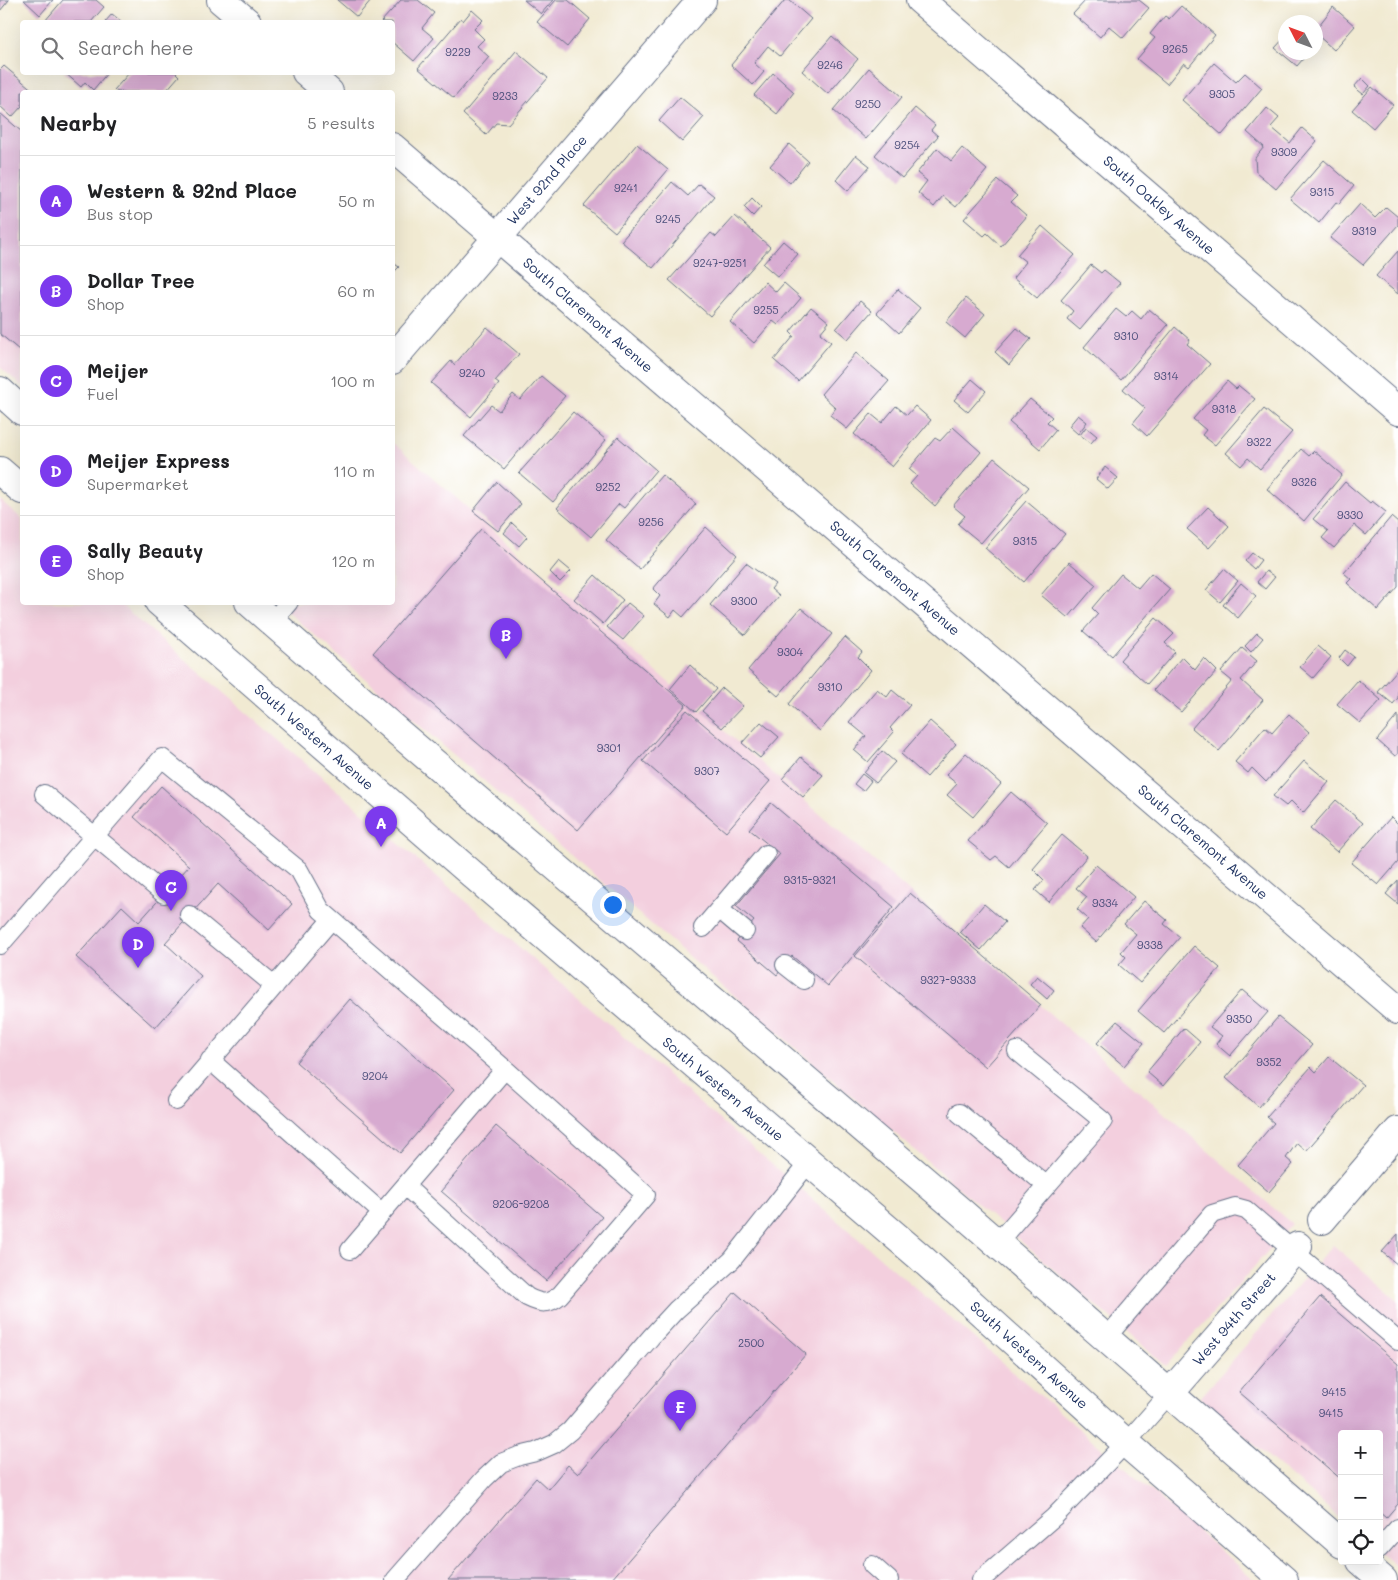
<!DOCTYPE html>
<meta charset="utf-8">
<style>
body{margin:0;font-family:Mali,sans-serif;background:#f2f2f2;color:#202124}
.controls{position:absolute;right:15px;bottom:15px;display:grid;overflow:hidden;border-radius:5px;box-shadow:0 5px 20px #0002}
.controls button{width:45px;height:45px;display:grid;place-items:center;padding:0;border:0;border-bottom:1px solid #e0e0e0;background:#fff;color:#202124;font:25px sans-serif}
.compass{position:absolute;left:1278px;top:15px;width:45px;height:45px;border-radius:50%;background:#fff;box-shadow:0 5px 20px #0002;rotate:312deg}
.you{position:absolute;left:612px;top:904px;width:18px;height:18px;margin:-12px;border:4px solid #fff;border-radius:50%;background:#1a73e8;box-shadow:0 0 0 8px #1a73e833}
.badge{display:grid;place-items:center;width:32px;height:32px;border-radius:50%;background:#7c3aed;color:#fff;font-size:16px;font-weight:700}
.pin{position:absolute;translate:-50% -41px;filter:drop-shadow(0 1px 2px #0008)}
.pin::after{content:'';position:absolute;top:26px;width:18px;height:15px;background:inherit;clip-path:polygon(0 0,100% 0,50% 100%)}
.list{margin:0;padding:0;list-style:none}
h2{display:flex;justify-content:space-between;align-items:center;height:65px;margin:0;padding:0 20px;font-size:21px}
h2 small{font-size:16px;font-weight:400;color:#757577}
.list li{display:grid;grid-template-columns:32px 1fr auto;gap:15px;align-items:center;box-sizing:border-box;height:90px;padding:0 20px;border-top:1px solid #e0e0e0}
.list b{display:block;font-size:19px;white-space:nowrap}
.list p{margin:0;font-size:16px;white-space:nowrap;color:#757577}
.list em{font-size:16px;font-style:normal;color:#757577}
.icon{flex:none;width:28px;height:28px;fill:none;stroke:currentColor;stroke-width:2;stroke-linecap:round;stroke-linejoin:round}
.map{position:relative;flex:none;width:1398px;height:1580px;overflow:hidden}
.search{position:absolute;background:#fff;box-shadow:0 5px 20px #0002;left:20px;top:20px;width:375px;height:55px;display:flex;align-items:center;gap:12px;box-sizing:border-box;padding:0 18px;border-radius:5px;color:#757577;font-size:19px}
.panel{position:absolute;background:#fff;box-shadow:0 5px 20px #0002;left:20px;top:90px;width:375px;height:515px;border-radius:5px}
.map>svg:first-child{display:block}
.built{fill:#f3cfde}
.building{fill:#d7aad0}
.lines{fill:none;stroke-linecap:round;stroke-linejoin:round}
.lane-casing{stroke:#667087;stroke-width:20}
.street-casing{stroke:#667087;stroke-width:30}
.secondary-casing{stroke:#667087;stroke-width:30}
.lane{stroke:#fff;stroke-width:18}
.street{stroke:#fff;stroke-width:28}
.secondary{stroke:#fff;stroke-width:28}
.labels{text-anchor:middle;stroke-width:4;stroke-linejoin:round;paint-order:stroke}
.number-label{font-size:11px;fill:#4a4e7a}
.street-label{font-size:14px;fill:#1b2f5e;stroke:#fff}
</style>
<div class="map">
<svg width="1398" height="1580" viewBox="0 0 1398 1580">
<rect width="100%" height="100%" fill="#fff"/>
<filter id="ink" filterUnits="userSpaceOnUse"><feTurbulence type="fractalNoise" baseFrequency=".02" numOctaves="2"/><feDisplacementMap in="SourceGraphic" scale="10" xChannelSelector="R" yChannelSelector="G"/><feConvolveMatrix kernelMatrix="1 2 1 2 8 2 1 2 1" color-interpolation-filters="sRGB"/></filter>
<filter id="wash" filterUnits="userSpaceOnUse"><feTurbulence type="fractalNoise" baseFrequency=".0096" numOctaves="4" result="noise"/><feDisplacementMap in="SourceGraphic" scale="20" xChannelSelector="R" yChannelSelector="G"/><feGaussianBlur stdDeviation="1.12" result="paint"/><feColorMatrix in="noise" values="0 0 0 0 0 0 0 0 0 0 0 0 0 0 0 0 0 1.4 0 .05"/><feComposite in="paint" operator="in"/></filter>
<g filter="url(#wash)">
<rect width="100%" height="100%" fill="#f1ead2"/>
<path class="built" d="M0 110 22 129V386L0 367Z
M393 443 1292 1224 1166 1366 277 603 392 602Z
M0 500 22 519V602L119 603 1255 1580H0Z
M1333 1245 1398 1300V1568L1379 1552V1434H1342V1520L1200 1398Z"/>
<g id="blocks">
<path class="building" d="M0 0H9L0 11Z
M24 0H53L40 15Z
M63 0H96L104 7 91 22H44Z
M337 0H371L357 17Z
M401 0H418L434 13 422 28 434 38 414 61 392 42V22H381Z
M524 0H553L541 14Z
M556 0H568L590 19 567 47 537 22Z
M785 0H789L811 19 780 56 768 46 754 63 764 72 753 85 731 65Z
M1086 0H1139L1149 8 1123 38 1109 26 1100 37 1073 14Z
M1181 6 1215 35 1189 67 1184 63 1167 84 1137 59 1155 38 1150 34 1165 16 1169 19Z
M1333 7 1355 26 1334 50 1316 34V29Z
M472 10 483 20 474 29 484 39 477 46 489 57 454 98 418 68 461 18 463 21Z
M112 14 122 22H105Z
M832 36 858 59 828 94 802 71Z
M1286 36V52H1309L1297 66 1275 48Z
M516 51 548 78 508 124 496 123 486 135 463 114Z
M1214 63 1236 82 1245 73 1262 88 1222 135 1182 100Z
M4 66 35 92H22V106L12 117 0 106V70Z
M869 68 902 97 866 139 833 110Z
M64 72H108L93 90 85 82 81 87Z
M130 72H175L179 76 165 92H118L114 90Z
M773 73 794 92 777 114 754 95Z
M1362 78 1370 86 1363 94 1354 87Z
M1372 87 1393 105 1373 128 1352 110Z
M680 97 704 117 682 142 659 121Z
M915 108 935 125 931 130 938 136 902 178 875 155Z
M1267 108 1279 118 1271 127 1290 143 1302 128 1317 141 1276 189 1256 172 1255 158 1264 147 1247 132Z
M0 113 22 132V346L19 350 0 334Z
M637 144 668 170 615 232 584 206Z
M789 144 808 161 790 183 770 166Z
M937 148 951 161 962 148 987 170 956 207 943 196 934 207 918 193 927 181 917 173Z
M856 155 870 166 848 191 836 180Z
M1324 160 1354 186 1339 204 1336 202 1319 223 1290 199Z
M998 180 1017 196 1011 202 1027 216 1001 246 987 233 984 236 964 219Z
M672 182 688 196 699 184 714 196 653 268 621 241Z
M752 198 761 207 753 216 744 207Z
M1360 204 1375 218 1386 207 1398 217V225L1363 265 1330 238Z
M735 216 770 247 710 316 669 280 711 233 716 237Z
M1042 226 1075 255 1037 298 1013 278 1026 262 1017 255Z
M783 241 798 254 778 277 763 264Z
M1398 251V294L1376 276Z
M392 262 399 267 392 274Z
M1091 265 1101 273 1104 270 1120 283 1080 330 1067 319 1073 311 1061 300Z
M765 282 776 292 784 283 801 298 778 325 773 321 754 343 730 322Z
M898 289 920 308 899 333 877 313Z
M966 298 985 314 965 338 946 322Z
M860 301 872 311 848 339 836 329Z
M811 307 829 322 820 333 831 342 798 381 774 360 794 336 790 332Z
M1116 309 1126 317 1132 311 1141 319 1149 309 1168 325 1121 380 1084 347Z
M487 327 519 354 495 381 499 384 471 417 431 383 451 361 454 365Z
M1175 327 1190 340 1187 344 1210 364 1147 436 1133 423 1145 408 1123 389Z
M1017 328 1031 339 1009 365 995 352Z
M856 353 889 381 847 429 830 415 836 408 821 394Z
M541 376 565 396 504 469 464 436 491 405 499 411 513 394 520 400Z
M972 379 986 391 968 412 954 400Z
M1227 381 1236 389 1239 386 1255 399 1215 445 1202 435 1206 430 1193 419Z
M1030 399 1052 417 1047 422 1056 430 1040 449 1009 422Z
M896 406 907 415 915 406 931 420 892 467 854 434 871 414 882 423Z
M1264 409 1292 432 1260 469 1248 458 1241 466 1226 453Z
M573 412 606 440 553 502 519 473Z
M1078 415 1087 422 1078 434 1069 426Z
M953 427 981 452 935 506 910 484 917 476 909 469 935 438 940 441Z
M1086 427 1097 436 1091 443 1080 435Z
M618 437 656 470 624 508 619 504 591 537 557 508Z
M1301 449 1309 456 1314 451 1342 475 1304 521 1267 489Z
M994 458 1029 487 981 543 958 524 965 516 953 506Z
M1105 467 1118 478 1108 489 1096 479Z
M662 475 696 504 640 569 606 540Z
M497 482 521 504 498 531 473 511Z
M1345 482 1370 503 1372 501 1386 512 1366 535 1354 525 1334 548 1322 538 1328 531 1313 519Z
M1026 501 1065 534 1024 582 985 548Z
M1208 507 1229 526 1209 548 1187 529Z
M1391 517 1398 523V587L1378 610 1347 583 1351 579 1344 573Z
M512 523 527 537 519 546 504 533Z
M706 527 737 555 683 617 675 610 670 617 654 604 660 596 653 589Z
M481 529 686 705 578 830 373 653Z
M1252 553 1261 560 1254 569 1245 561Z
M559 561 571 571 560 582 550 572Z
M1069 562 1096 585 1068 618 1041 595Z
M746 563 775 584 771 589 779 596 745 635 710 605Z
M1224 569 1238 581 1220 602 1206 590Z
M1266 571 1275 577 1265 589 1257 582Z
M1151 573 1170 589 1112 656 1083 631 1098 614 1092 608 1121 574 1138 588Z
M595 575 623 600 603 624 574 599Z
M1241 583 1256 596 1238 618 1223 605Z
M628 603 644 616 623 640 607 627Z
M801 608 832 634 778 696 748 670Z
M1156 618 1174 634 1165 643 1175 652 1147 684 1120 660Z
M1257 633 1263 638 1251 652 1245 646Z
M845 637 862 652 858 657 871 670 820 731 789 704Z
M1318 646 1331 657 1313 678 1300 667Z
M1242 648 1257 661 1241 680 1263 700 1219 751 1192 728 1232 681 1221 672Z
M1345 650 1354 657 1347 666 1339 658Z
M1182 657 1195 670 1204 658 1217 671 1181 712 1154 690Z
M690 665 716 689 696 712 670 689Z
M1398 669V698L1393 704 1378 692Z
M1358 680 1381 700 1360 723 1337 704Z
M722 688 743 706 722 728 702 711Z
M877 689 887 697 892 690 910 705 890 728 894 732 868 762 854 750 866 736 849 722Z
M687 710 770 781 726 832 643 761Z
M1289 714 1309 732 1266 782 1252 768 1248 773 1235 762 1265 727 1272 733Z
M1398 715V754L1395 756 1377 740Z
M930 721 956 744 927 777 901 754Z
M761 722 779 737 760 758 742 743Z
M882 751 895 762 876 783 864 773Z
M966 753 1001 784 973 817 947 795 957 784 946 775Z
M801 757 823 775 803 797 782 779Z
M1304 761 1329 782 1303 813 1291 801 1286 806 1273 796Z
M862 774 871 781 863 791 854 784Z
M161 786 292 904 269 930 218 884 165 943 201 976 155 1028 76 957 122 906 139 922 189 866 134 817Z
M1011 792 1047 823 1009 867 996 856 991 860 968 841Z
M1336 800 1363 823 1337 852 1310 829Z
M771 803 894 907 828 986 792 956 777 975 737 941 754 921 736 906 780 854 749 829Z
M1391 817 1398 824V862L1378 885 1351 863Z
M1062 835 1087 856 1049 902 1035 890 1044 880 1033 869Z
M1096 865 1134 897 1096 942 1080 928 1088 919 1077 909 1087 897 1076 888Z
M1398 880V904L1386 894Z
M910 893 1041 1005 986 1067 855 956Z
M1144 901 1167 920 1164 924 1180 937 1140 983 1119 965 1126 957 1121 952 1136 934 1124 924Z
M984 904 1005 922 981 950 960 932Z
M1194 946 1220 968 1164 1033 1138 1011Z
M1037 976 1054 990 1047 999 1030 984Z
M1242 990 1268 1012 1230 1056 1216 1044 1222 1036 1210 1027Z
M350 999 454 1090 400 1153 296 1062Z
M1278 1017 1312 1045 1259 1107 1226 1078Z
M1117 1021 1144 1043 1124 1066 1097 1043Z
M1184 1028 1200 1042 1163 1086 1147 1072Z
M1329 1057 1363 1085 1306 1151 1297 1143 1286 1158 1293 1164 1269 1192 1238 1165 1274 1123 1267 1117 1311 1067 1316 1072Z
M496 1126 602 1217 546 1281 441 1191Z
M1398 1234V1265L1382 1252Z
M735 1292 806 1354 611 1580H448L536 1478 548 1489 568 1465 578 1474Z
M1320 1297 1398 1364V1504L1386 1518 1379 1512V1434H1342V1480L1239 1392Z"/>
</g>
</g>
<g filter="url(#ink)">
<use href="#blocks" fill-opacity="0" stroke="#667087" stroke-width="1"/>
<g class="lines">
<g class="lane-casing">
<path id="lane" d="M272 622 289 602
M44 794 164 894
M719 909 745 931
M189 915 275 986
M703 928 766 854
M0 945 162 758 299 870 321 910 505 1069 350 1250
M785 965 804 980
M210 1060 382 1213
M176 1101 331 920
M959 1113 1047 1186
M405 1186 527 1297C541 1304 548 1305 560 1295L646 1195 505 1069
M997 1243 1103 1121 1017 1051
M1106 1338 1212 1214 1235 1207 1246 1210 1398 1341
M1379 1549 1398 1528
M872 1565 889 1580
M395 1580 484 1479 501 1463 519 1456 536 1452 554 1444 570 1431 651 1337 676 1310 732 1260 809 1162
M981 1580 1054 1517 1126 1443 1170 1393"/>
</g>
<g class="street-casing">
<path id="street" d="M221 0 247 22
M920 0 1398 411
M306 72 329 92
M392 147 1398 1010
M392 360 702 0
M1322 1220 1398 1131
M1170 1393 1298 1246"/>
</g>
<g class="secondary-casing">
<path id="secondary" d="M0 391 22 411
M0 471 22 490
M159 602 487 887 919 1256 1126 1443 1284 1580
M249 602 399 733 960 1211 1342 1544
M1361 1561 1383 1580"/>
</g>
<use href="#lane" class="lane"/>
<use href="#street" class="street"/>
<use href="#secondary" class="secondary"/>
</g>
</g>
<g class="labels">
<g class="number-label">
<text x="1175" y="53">9265</text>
<text x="458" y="56">9229</text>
<text x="830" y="69">9246</text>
<text x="1222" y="98">9305</text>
<text x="505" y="100">9233</text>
<text x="868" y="108">9250</text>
<text x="907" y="149">9254</text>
<text x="1284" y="156">9309</text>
<text x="626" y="192">9241</text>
<text x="1322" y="196">9315</text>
<text x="668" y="223">9245</text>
<text x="1364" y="235">9319</text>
<text x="720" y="267">9247-9251</text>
<text x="766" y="314">9255</text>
<text x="1126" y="340">9310</text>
<text x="472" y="377">9240</text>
<text x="1166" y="380">9314</text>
<text x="1224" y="413">9318</text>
<text x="1259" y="446">9322</text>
<text x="1304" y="486">9326</text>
<text x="608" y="491">9252</text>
<text x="1350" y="519">9330</text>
<text x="651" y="526">9256</text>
<text x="1025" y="545">9315</text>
<text x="744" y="605">9300</text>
<text x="790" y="656">9304</text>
<text x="830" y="691">9310</text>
<text x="609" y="752">9301</text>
<text x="707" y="775">9307</text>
<text x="810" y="884">9315-9321</text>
<text x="1105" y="907">9334</text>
<text x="1150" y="949">9338</text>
<text x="948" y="984">9327-9333</text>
<text x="1239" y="1023">9350</text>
<text x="1269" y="1066">9352</text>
<text x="375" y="1080">9204</text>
<text x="521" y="1208">9206-9208</text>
<text x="751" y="1347">2500</text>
<text x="1334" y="1396">9415</text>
<text x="1331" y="1417">9415</text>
</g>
<g class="street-label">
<text transform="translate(547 180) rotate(-49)" y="5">West 92nd Place</text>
<text transform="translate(1159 205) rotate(41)" y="5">South Oakley Avenue</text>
<text transform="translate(588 315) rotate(41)" y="5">South Claremont Avenue</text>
<text transform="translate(895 578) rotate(41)" y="5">South Claremont Avenue</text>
<text transform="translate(314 737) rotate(41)" y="5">South Western Avenue</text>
<text transform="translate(1203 842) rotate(41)" y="5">South Claremont Avenue</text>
<text transform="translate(723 1089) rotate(40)" y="5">South Western Avenue</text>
<text transform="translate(1234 1319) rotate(-49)" y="5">West 94th Street</text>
<text transform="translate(1029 1355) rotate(42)" y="5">South Western Avenue</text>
</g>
</g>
</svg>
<div class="controls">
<button>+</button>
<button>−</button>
<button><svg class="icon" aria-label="locate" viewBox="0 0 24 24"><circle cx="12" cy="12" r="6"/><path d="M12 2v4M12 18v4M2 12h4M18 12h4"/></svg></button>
</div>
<svg class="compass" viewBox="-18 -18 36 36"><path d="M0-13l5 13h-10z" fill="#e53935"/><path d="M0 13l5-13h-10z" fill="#757577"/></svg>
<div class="you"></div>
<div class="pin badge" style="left:381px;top:847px">A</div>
<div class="pin badge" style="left:506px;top:659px">B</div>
<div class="pin badge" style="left:171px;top:911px">C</div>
<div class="pin badge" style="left:138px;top:968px">D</div>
<div class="pin badge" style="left:680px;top:1431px">E</div>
<div class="search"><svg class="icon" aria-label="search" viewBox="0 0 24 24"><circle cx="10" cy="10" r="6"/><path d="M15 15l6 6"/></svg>Search here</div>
<section class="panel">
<h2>Nearby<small>5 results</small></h2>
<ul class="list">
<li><span class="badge">A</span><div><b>Western &amp; 92nd Place</b><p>Bus stop</p></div><em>50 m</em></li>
<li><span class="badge">B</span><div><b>Dollar Tree</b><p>Shop</p></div><em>60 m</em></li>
<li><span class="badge">C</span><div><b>Meijer</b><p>Fuel</p></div><em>100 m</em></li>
<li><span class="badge">D</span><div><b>Meijer Express</b><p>Supermarket</p></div><em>110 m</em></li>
<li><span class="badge">E</span><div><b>Sally Beauty</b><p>Shop</p></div><em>120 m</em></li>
</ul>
</section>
</div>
